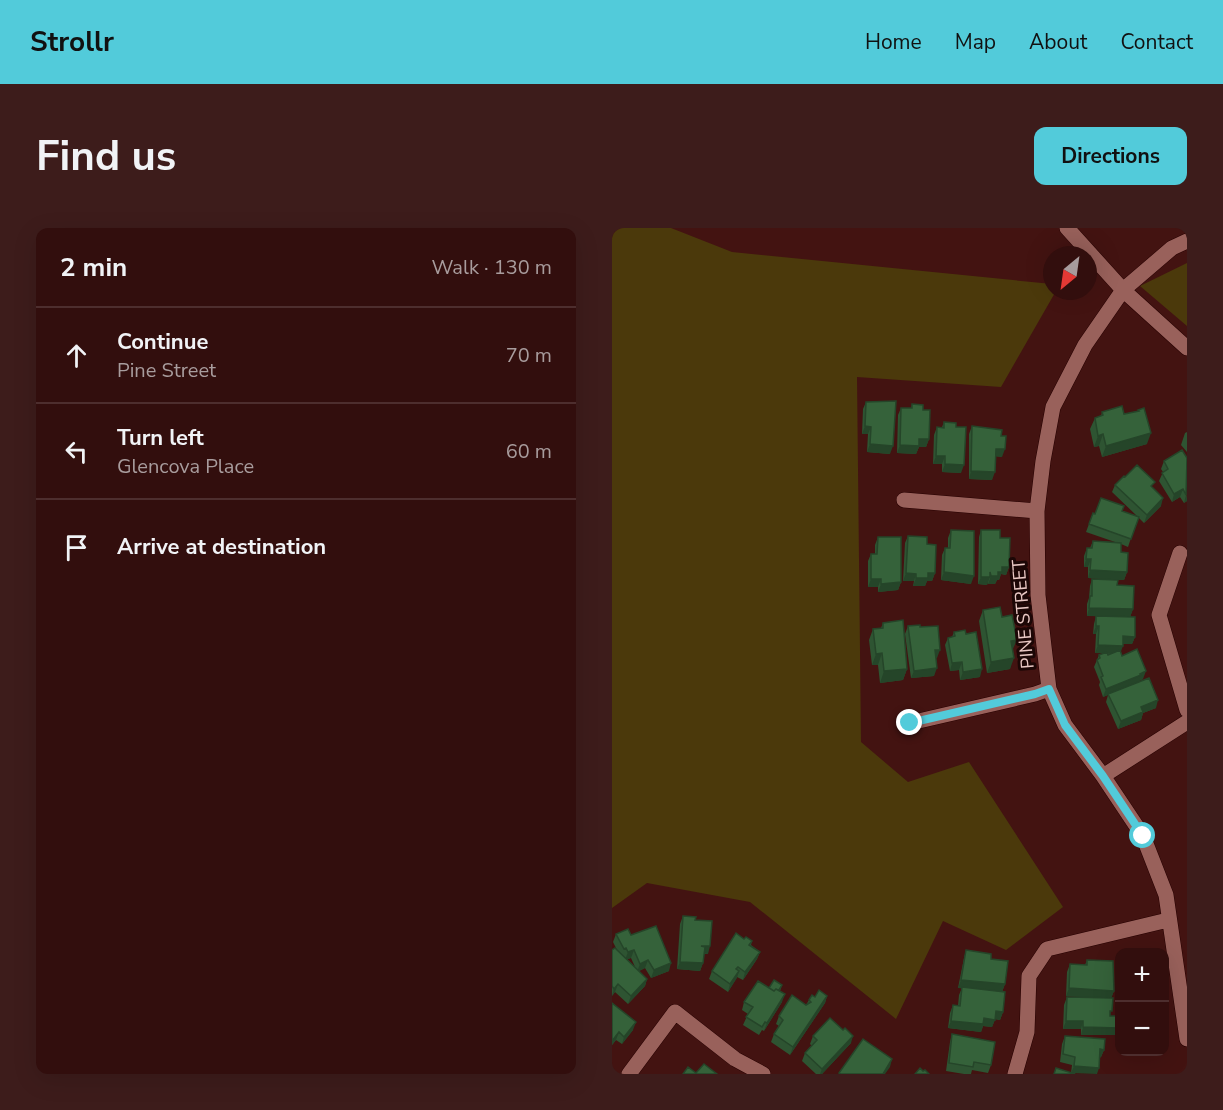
<!DOCTYPE html>
<meta charset="utf-8">
<style>
body{margin:0;font-family:"Nunito Sans",sans-serif;background:#3d1c1b;color:#f1f3f6}
.controls{position:absolute;right:18px;bottom:18px;display:grid;overflow:hidden;border-radius:12px;box-shadow:0 6px 24px #0002}
.controls button{width:54px;height:54px;display:grid;place-items:center;padding:0;border:0;border-bottom:2px solid #4d2e2e;background:#320e0d;color:#f1f3f6;font:30px sans-serif}
.compass{position:absolute;left:431px;top:18px;width:54px;height:54px;border-radius:50%;background:#320e0d;box-shadow:0 6px 24px #0002;rotate:209deg}
.stop{position:absolute;width:18px;height:18px;margin:-14px;border:4px solid #52cbda;border-radius:50%;background:#fff}
.stop.end{background:#52cbda;border-color:#fff;box-shadow:0 2px 6px #0008}
.list{margin:0;padding:0;list-style:none}
h2{display:flex;justify-content:space-between;align-items:center;height:78px;margin:0;padding:0 24px;font-size:26px}
h2 small{font-size:20px;font-weight:400;color:#a89c9d}
.list li{display:grid;grid-template-columns:39px 1fr auto;gap:18px;align-items:center;box-sizing:border-box;height:96px;padding:0 24px;border-top:2px solid #4d2e2e}
.list b{display:block;font-size:22px;white-space:nowrap}
.list p{margin:0;font-size:20px;white-space:nowrap;color:#a89c9d}
.list em{font-size:20px;font-style:normal;color:#a89c9d}
.icon{flex:none;width:33px;height:33px;fill:none;stroke:currentColor;stroke-width:2;stroke-linecap:round;stroke-linejoin:round}
.map{position:relative;flex:none;width:575px;height:846px;overflow:hidden;border-radius:12px}
header{display:flex;align-items:center;gap:36px;box-sizing:border-box;height:84px;padding:0 30px;background:#52cbda;color:#111}
header strong{font-size:28px}
nav{display:flex;gap:33px;margin-inline-start:auto;font-size:21px}
.intro{display:flex;align-items:center;justify-content:space-between;box-sizing:border-box;height:144px;padding:0 36px}
h1{margin:0;font-size:42px}
.button{padding:15px 27px;border-radius:12px;background:#52cbda;color:#111;font-size:21px;font-weight:700}
main{display:flex;gap:36px;padding:0 36px}
aside{flex:1;background:#320e0d;border-radius:12px;box-shadow:0 6px 24px #0002}
.map>svg:first-child{display:block}
.green{fill:#4b390b}
.lines{fill:none;stroke-linecap:round;stroke-linejoin:round}
.street-casing{stroke:#270000;stroke-width:16}
.street{stroke:#99615b;stroke-width:15}
.wall{fill:#2e5432;fill-rule:evenodd}
.shaded-wall{fill:#254529}
.building{fill:#35623a;stroke:#254529;stroke-width:1.5}
.route{stroke:#52cbda;stroke-width:8}
.labels{text-anchor:middle;stroke-width:6;stroke-linejoin:round;paint-order:stroke}
.street-label{font-size:18px;fill:#e9c8c4;stroke:#1c0706}
</style>
<header>
<strong>Strollr</strong>
<nav><a>Home</a><a>Map</a><a>About</a><a>Contact</a></nav>
</header>
<div class="intro"><h1>Find us</h1><a class="button">Directions</a></div>
<main>
<aside>
<h2>2 min<small>Walk · 130 m</small></h2>
<ul class="list">
<li><svg class="icon" aria-label="ahead" viewBox="0 0 24 24"><path d="M12 20V5M6 11l6-6 6 6"/></svg><div><b>Continue</b><p>Pine Street</p></div><em>70 m</em></li>
<li><svg class="icon" aria-label="left" viewBox="0 0 24 24"><path d="M17 20v-9H6M10 6l-5 5 5 5"/></svg><div><b>Turn left</b><p>Glencova Place</p></div><em>60 m</em></li>
<li><svg class="icon" aria-label="arrive" viewBox="0 0 24 24"><path d="M6 21V4h12l-3 4 3 4H6"/></svg><div><b>Arrive at destination</b></div></li>
</ul>
</aside>
<div class="map">
<svg width="575" height="846" viewBox="0 0 575 846">
<rect width="100%" height="100%" fill="#431311"/>
<path class="green" d="M0 0H59L120 24 440 56V63H444L389 159 245 149 249 514 296 554 357 534 451 679 394 722 331 693 284 791 138 674 35 655 0 680Z
M575 35V98L528 58Z"/>
<g class="lines">
<g class="street-casing">
<path id="street" d="M455 0 511 62 575 120
M575 13 560 20 511 62 473 117 441 179 431 233 425 283 426 367 437 461 453 497 491 548 531 608 554 667 575 811
M292 272 425 283
M568 325 547 387 575 482
M298 495 423 466 437 461
M491 548 575 494
M17 846 63 784 123 831 151 846
M403 846 415 804 417 748 435 721 556 692"/>
</g>
<use href="#street" class="street"/>
</g>
<path class="wall" d="M254 174 278 226 255 224 256 206H250L251 181Z
M300 176 311 182 317 211 314 219H307L304 226 285 225 286 187 289 180H299Z
M526 182 535 216 490 229 487 218 482 219 478 201 483 190 489 188 490 184 512 186 526 184Z
M332 194 344 199 349 245 330 244V236H321L322 207 325 199H330Z
M360 198 390 229 383 228 380 252 357 251V206Z
M575 204V224L569 217 573 205Z
M570 222 575 273 572 275 568 269 560 274 547 253 551 244 549 241 552 233Z
M503 257 541 260 549 278 532 295 526 289 516 319 509 316V324L515 344 512 352 476 350V339H472V328L475 320H478L481 313 503 314 474 304 481 285 483 286 510 283 525 288 500 264Z
M339 302 359 356 329 352 330 327 333 320H336V310Z
M369 302 388 310 397 339 394 347 389 346 387 352H385L383 356H376V354L375 357 366 356 367 309Z
M296 308 315 316 323 345 320 353H315L313 358H301L302 353H291L293 315Z
M266 309 289 354 286 362 266 364V359H256V333L259 326H263V317Z
M480 351 505 357 521 381 518 389 523 409 520 416H511L508 424 510 428 531 451 527 453 526 455 544 480 531 485 529 492 506 501 494 474 496 467 491 469 487 457 488 454 482 439 487 427 493 425H483L484 406H481L482 396 484 388H475V376L477 370 478 358Z
M371 382 390 389 401 423 398 441 375 445 367 393Z
M271 395 295 441 291 452 268 455 266 437H260L257 412 261 401 269 400Z
M296 398 308 399 325 430H324L322 448 299 450 293 406Z
M342 404 368 449 348 452 347 442 338 443 333 417 336 410 340 409Z
M71 688 83 692 96 726H92L91 735 88 743 65 741 68 696Z
M4 706 19 707 57 743 39 750 33 740 27 743 35 751 33 758 16 776 3 764 0 768V722H5L1 714ZM19 730 23 739 15 731Z
M132 711 140 713 139 717 148 724 145 731 131 752 125 749 116 764 97 751 100 743Z
M354 722 379 731 393 756 390 764 391 784 388 792 383 791 380 799 371 798 369 804 336 800 338 785 341 777 346 778 347 767 350 760H346L352 730Z
M475 732 502 763 499 770 498 788H507V807H469V801H451L452 777 455 769H479L454 768 455 744 458 736 473 737Z
M170 757 168 763 170 774 152 803 150 802 147 807 131 797 136 786 130 782 132 774 157 760Z
M215 768 213 775 178 827 159 814 162 806 167 798 164 796 167 788 194 777 197 772 203 769Z
M0 775 21 802 10 816 4 812 0 817Z
M340 806 379 837 376 845 360 842 359 846H352L334 843 338 814Z
M201 808 239 815 210 846H204L190 833 193 825 200 818 198 816Z
M453 808 492 822 489 829 462 846 459 845 460 837 448 834 450 816Z"/>
<path class="shaded-wall" d="M253 198 259 199 256 206H250Z
M539 205 535 216 490 229 494 218Z
M491 206 487 218 482 219 486 208Z
M307 211H317L314 219H307L304 226 285 225 288 217Z
M258 216 281 218 278 226 255 224Z
M384 221H393L390 229 381 228Z
M324 228H333L330 236H321Z
M333 236 352 237 349 245 330 244Z
M359 243 383 244 380 252 357 251Z
M571 261 568 269 560 274 562 266Z
M574 267 575 273 572 275Z
M551 270 549 278 532 295 535 287Z
M474 331H479L476 339H472Z
M390 339H397L394 347 389 346 387 352H385L383 356H376L379 348 386 344Z
M478 342 515 344 512 352 476 350Z
M332 344 362 348 359 356 329 352Z
M294 345 304 346 302 353H291Z
M316 345H323L320 353H315L313 358H301L304 350Z
M369 349H378L375 357 366 356Z
M259 351H269L266 359H256Z
M289 354 286 362 266 364 269 356Z
M477 380 521 381 518 389 475 388Z
M484 398H487L484 406H481Z
M511 408 523 409 520 416H508Z
M405 412 400 423 399 413Z
M486 417 511 418 508 426 483 425Z
M323 422H328L325 430H320Z
M270 425 266 437H260L264 426Z
M402 430 398 441 375 445 379 434Z
M350 434 347 442 338 443 340 435Z
M325 440 322 448 299 450 302 443Z
M295 441 291 452 268 455 272 443Z
M370 441 368 449 348 452 351 444Z
M534 443 531 451 527 453 526 455 491 469 494 461Z
M546 472 544 480 531 485 529 492 506 501 509 493 529 479Z
M89 718H98L96 726 86 725Z
M22 722 19 730 13 732 16 724Z
M148 724 145 731 131 752 133 744Z
M36 732 33 740 25 744 28 736Z
M68 734 91 735 88 743 65 741Z
M59 735 57 743 39 750 42 742Z
M127 743 125 750 116 764 118 756Z
M35 751 33 758 16 776 19 768Z
M349 752 393 756 390 764 346 760Z
M6 756 3 764 0 768 2 761Z
M457 760 502 763 499 771 454 768Z
M173 766 170 774 152 803 155 795Z
M215 768 213 775 178 827 181 819Z
M384 783 391 784 388 792 382 791Z
M372 790 383 792 380 799 371 798 369 804 336 800 339 793Z
M454 793H471L469 801H451Z
M24 794 21 802 10 816 12 809Z
M471 799 507 800V807H469Z
M7 804 4 812 0 817V813Z
M241 808 239 815 210 846H208L210 841Z
M488 821 492 822 489 829H485Z
M280 831 278 839 273 846H271Z
M462 838 487 840 485 846 459 845Z"/>
<path class="building" d="M284 173 281 218 258 216 259 199 253 198 254 174Z
M300 176 311 177V182H318L317 211H307V218L288 217 289 180H300Z
M510 178 512 186 527 183 526 182 532 180 539 205 494 218 491 206 486 208 483 190 491 187 490 184Z
M332 194 344 195V199H354L352 237 333 236V228H324L325 199 332 200Z
M360 198 390 202 389 208H394L393 221H384L383 244 359 243Z
M570 222 575 230 574 267 571 261 562 266 550 245 556 241 552 233Z
M525 237 543 254 539 258 551 270 535 287 503 257 512 248 513 249Z
M489 270 512 278 510 283 527 289 519 311 477 296 481 285 483 286Z
M339 302 362 303V348L332 344 333 320H338Z
M369 302H388V310H398L397 339H390V344H386V348H379L378 344V349H369Z
M296 308 315 309V316L324 317 323 345H316V350H304V346L294 345Z
M266 309H289V354L269 356V351H259V326H265Z
M481 313 509 315V324L516 325 515 344 478 342 479 331H474L475 320H480Z
M480 351 506 352 505 357 522 358 521 381 477 380 478 368H480Z
M388 379 390 389 400 387 405 412 399 413 402 430 379 434 371 382Z
M484 388 523 389V409L511 408V418L486 417 487 398H484Z
M291 392 295 441 272 443 270 425 264 426 261 401 271 400V395Z
M308 397V399L326 398 328 422H323L325 440 302 443 296 398Z
M353 402 354 406 364 404 370 441 351 444 350 434 340 435 336 410 343 408 342 404Z
M525 421 534 443 528 446 529 447 494 461 489 449 491 448 485 432 488 430 487 427 495 424 496 427 508 422 510 428Z
M537 450 546 472 529 479 531 484 509 493 496 466Z
M71 688 84 689 83 692 100 693 98 718H89L93 719 91 735 68 734Z
M44 698 59 735 42 742 36 732 28 736 22 722 16 724 14 720 12 721 4 706 16 701 19 707Z
M124 705 132 711 134 709 140 713 137 717 148 724 133 744 126 739 124 741 127 743 118 756 100 743Z
M3 720 35 751 19 768 6 756 2 761 0 758V722Z
M354 722 379 726V731L396 733 393 756 349 752Z
M475 732 501 733 502 763 457 760 458 736 475 737Z
M162 752 170 757 167 762 164 761 162 763 157 760Z
M146 753 162 763 164 761 173 766 155 795 153 794 150 799 134 789 141 779 132 774Z
M350 759 393 764 391 784 384 783 383 792 372 790 371 796 339 793 341 777 348 778Z
M207 762 215 768 181 819 162 806 171 792 167 788 180 767 194 777 199 774 197 772 200 767 203 769Z
M455 769 501 770 500 783H498V788H507V800L471 799V793H454Z
M0 775 24 794 12 809 7 804 0 813Z
M218 790 231 802 233 800 241 808 210 841 193 825 205 812 201 808Z
M340 806 383 814 379 837 362 834 361 839 337 835Z
M453 808 493 811 492 822 488 821 487 840 462 838 463 829 451 826Z
M251 811 280 831 271 846H229L227 845Z
M92 836 105 846H71L76 839 84 845Z
M308 840 311 843 313 842 317 846H303Z
M444 840 463 846H442Z"/>
<g class="lines">
<path class="route" d="M298 495 423 466 437 461 453 497 491 548 531 608"/>
</g>
<g class="labels">
<g class="street-label">
<text transform="translate(411 386) rotate(-95)" y="6">PINE STREET</text>
</g>
</g>
</svg>
<div class="controls">
<button>+</button>
<button>−</button>
</div>
<svg class="compass" viewBox="-18 -18 36 36"><path d="M0-13l5 13h-10z" fill="#e53935"/><path d="M0 13l5-13h-10z" fill="#a89c9d"/></svg>
<div class="stop" style="left:531px;top:608px"></div>
<div class="stop end" style="left:298px;top:495px"></div>
</div>
</main>
